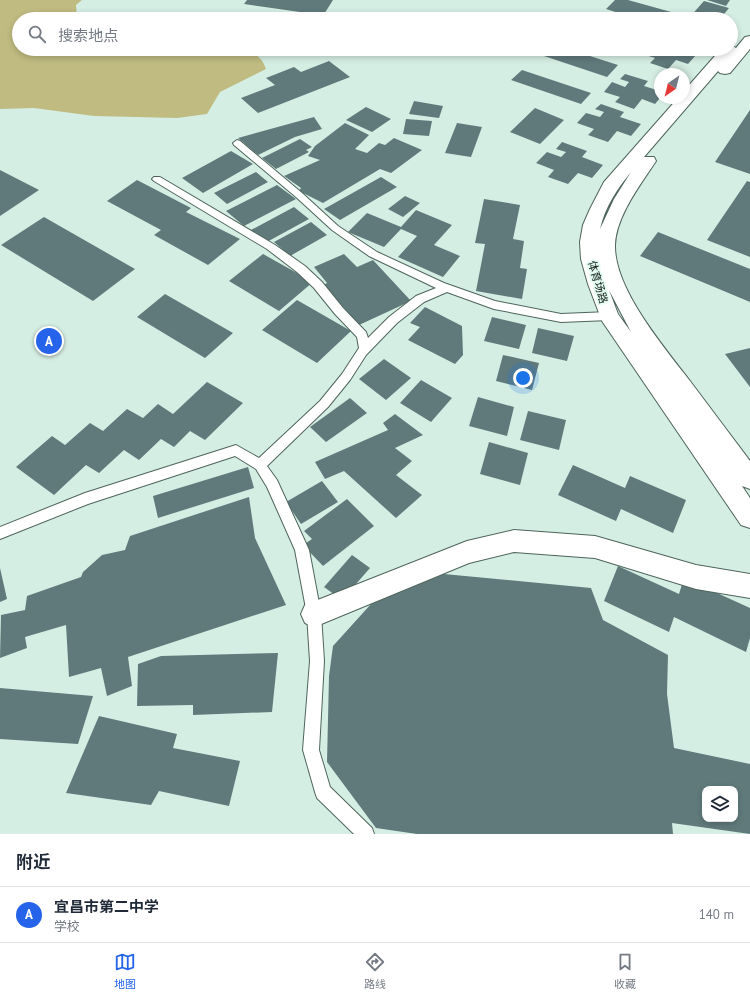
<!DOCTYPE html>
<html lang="zh">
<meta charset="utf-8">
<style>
body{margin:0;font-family:"PT Sans","Noto Sans SC",sans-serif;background:#f6f6f7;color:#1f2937}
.controls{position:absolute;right:12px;bottom:12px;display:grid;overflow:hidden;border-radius:8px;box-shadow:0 2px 6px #0003}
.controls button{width:36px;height:36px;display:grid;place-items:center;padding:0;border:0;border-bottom:1px solid #e0e1e3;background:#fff;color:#1f2937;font:20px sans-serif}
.compass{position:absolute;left:654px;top:68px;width:36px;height:36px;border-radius:50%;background:#fff;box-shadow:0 2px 6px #0003;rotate:215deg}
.you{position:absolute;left:523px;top:378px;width:14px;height:14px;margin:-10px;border:3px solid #fff;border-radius:50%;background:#1a73e8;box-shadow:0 0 0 6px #1a73e833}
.badge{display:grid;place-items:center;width:26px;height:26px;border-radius:50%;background:#2563eb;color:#fff;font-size:13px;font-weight:700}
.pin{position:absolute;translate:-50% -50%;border:2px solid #fff;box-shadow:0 1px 4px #0006}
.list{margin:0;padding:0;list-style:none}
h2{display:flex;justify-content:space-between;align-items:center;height:52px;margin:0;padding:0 16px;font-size:17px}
h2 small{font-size:13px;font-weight:400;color:#747a83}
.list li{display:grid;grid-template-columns:26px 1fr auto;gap:12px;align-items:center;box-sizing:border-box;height:56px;padding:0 16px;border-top:1px solid #e0e1e3}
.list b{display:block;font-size:15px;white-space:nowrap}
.list p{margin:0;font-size:13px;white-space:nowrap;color:#747a83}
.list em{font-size:13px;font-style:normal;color:#747a83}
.icon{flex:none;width:22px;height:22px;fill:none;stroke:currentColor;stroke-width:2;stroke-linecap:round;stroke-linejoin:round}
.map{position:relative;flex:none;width:750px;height:834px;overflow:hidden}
.search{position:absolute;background:#fff;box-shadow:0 2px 6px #0003;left:12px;right:12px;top:12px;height:44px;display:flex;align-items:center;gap:10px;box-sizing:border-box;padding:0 14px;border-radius:22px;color:#747a83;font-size:15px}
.sheet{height:108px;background:#fff}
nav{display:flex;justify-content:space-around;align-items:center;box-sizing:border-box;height:56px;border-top:1px solid #e0e1e3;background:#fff;font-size:11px;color:#747a83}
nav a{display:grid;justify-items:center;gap:2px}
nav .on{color:#2563eb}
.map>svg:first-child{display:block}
.forest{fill:#bfbb81}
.building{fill:#607a7c;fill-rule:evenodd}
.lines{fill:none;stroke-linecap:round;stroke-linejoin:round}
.lane-casing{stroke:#4e645b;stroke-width:2}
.street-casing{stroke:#4e645b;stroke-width:2}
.secondary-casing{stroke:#4e645b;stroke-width:2}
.lane{fill:#fff;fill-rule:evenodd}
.street{fill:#fff;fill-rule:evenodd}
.secondary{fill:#fff;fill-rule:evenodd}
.labels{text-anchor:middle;stroke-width:3.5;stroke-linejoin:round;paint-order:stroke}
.street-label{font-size:11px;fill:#16201c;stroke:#e2fcf1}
</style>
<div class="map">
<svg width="750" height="834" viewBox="0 0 750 834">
<rect width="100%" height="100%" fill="#d5eee4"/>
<path class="forest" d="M0 0H82L76 5 77 19H19V49H241C253 51 262 57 266 69L220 92 207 114 177 118 94 116 34 108 0 109Z"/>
<path class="building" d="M247 0H333L321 19H296L300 12 244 4Z
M615 0H628L682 15 679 19H617L622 14 606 9Z
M707 0H730L726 6Z
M704 1 729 8 720 19H688Z
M275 49H301L297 56 273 52Z
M523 49H568L618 65 607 77Z
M643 49H679L696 55 688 64 676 60 668 69 650 63 655 58 639 53Z
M329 61 350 77 258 113 241 98 275 85 266 78 294 67 301 72Z
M522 70 591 93 581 104 511 80Z
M625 74 648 81 644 86 660 91V98L655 104 642 99 634 109 615 102 620 97 604 92 612 82 625 87 629 82 620 79Z
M414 101 443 106 439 118 409 114Z
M601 104 624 112 620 117 641 124 631 136 617 131 608 142 588 135 594 129 577 123 586 113 600 117 604 112 595 109Z
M366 107 391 119 372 132 346 120Z
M535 108 564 120 540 144 510 132Z
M750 110V174L715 162Z
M314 117 322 129 295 137 258 155 238 138Z
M406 119 432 121 429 136 403 134Z
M345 123 369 135 355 149 367 153 379 143 385 145 394 138 422 150 391 173 380 169 323 203 299 191 301 188 284 176 320 160 308 156 315 146Z
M457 123 482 127 471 157 445 153Z
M300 139 312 147 306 150 309 152 276 169 262 158Z
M562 142 587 151 582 157 603 165 592 178 578 173 568 184 548 177 554 170 536 163 547 152 561 157 566 152 556 149Z
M231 151 253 164 203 193 182 178Z
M0 170 39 190 0 216Z
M256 172 268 182 227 204 214 193Z
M381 177 397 187 340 220 324 209Z
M137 180 191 208 186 212 240 239 208 265 154 235 161 230 107 201Z
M747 181 750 182V257L707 240Z
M277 185 296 199 244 226 226 211Z
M405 196 420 203 403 217 388 209Z
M484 199 520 205 513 239 524 241 520 268 527 269 522 299 476 291 485 244 475 243Z
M294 207 309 219 265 243 251 230Z
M416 210 452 225 434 245 460 256 443 277 398 257 417 236 401 229 384 247 348 232 367 213 401 227Z
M44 217 135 269 93 301 1 245Z
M311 222 327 235 290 256 274 242Z
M658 232 750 269V302L640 256Z
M263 254 313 282 279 311 229 281Z
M344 254 357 267 373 260 411 301 359 325 324 285 327 283 314 267Z
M165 294 233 333 205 358 137 317Z
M297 300 351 331 317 363 262 330Z
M425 307 462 326 463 355 455 364 408 340 420 327 410 323Z
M492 317 526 325 519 349 484 341Z
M538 328 574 336 567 361 532 353Z
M750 348V387L725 354Z
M503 355 539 363 532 390 496 381Z
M384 359 411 378 386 400 359 379Z
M421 380 452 398 431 422 400 403Z
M207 382 243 403 205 440 190 431 174 447 161 439 139 460 124 450 99 473 86 465 54 495 16 467 52 436 65 445 90 423 103 431 127 409 143 418 158 404 173 414Z
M478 397 514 407 507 436 469 426Z
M350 398 367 413 326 442 310 427Z
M528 411 566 420 559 450 520 440Z
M395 414 423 435 395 448 412 461 396 475 422 495 396 518 344 471 325 479 315 462 388 430 383 423Z
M489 442 528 453 520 485 480 474Z
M573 465 625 488 630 476 686 500 673 533 621 509 616 521 558 495Z
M248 467 254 488 158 518 153 496Z
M322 481 338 502 301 524 286 502Z
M249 497 255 538 286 605 128 657 132 686 107 696 101 668 69 677 66 625 25 637 27 648 0 658 1 615 25 610 27 596 81 577 83 572 102 555 125 550 130 536Z
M347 499 374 526 323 566 303 545 312 539 304 531Z
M352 555 370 568 342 600 324 587Z
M618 566 679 594 684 578 750 608V638L746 652 674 617 669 632 604 601Z
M0 568 7 599 0 602Z
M444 574 591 588 603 620 668 655 667 694 674 748 750 764V834L672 823 673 834H417L376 828 327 762 329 676 333 646 371 604ZM705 789H735V819H705Z
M278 653 272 712 193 715V705L137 706 138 664 161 656Z
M0 688 93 696 78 744 0 739Z
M99 716 177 734 173 748 240 761 229 806 159 791 151 805 66 793Z"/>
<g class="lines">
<g class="lane-casing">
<path id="lane" d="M237 140 240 141 302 193 338 226 377 252 444 283 495 301 561 314 609 312 613 313 614 316 613 319 609 320 561 322 494 309 447 292 424 302 397 323 366 355 350 380 328 407 267 466 277 480 309 550 321 614 324 661 319 750 330 787 372 828 374 834H354L317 798 315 792 303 750 310 661 307 614 295 550 267 487 256 469 235 456 88 504 0 539V527L85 493 236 445 259 458 320 401 342 374 359 348 357 337 335 314 314 288 297 272 267 249 154 181 152 179 154 177H160L275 245 305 266 322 282 343 308 366 332 368 338 389 317 416 296 436 288 369 256 332 230 296 197 234 145 233 143Z"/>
</g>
<g class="street-casing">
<path id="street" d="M514 530 595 536 696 565 750 574V598L696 589 595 558 514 552 469 563 314 627 305 623 301 614 305 605 467 541Z"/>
</g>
<g class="secondary-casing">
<path id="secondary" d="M750 36V49L730 73 725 74 720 73 718 71 644 157H654L656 161C641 184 616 216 615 245 614 289 664 347 690 381 710 408 730 434 750 461V489L742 486 750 498V528L741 525 602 321 588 284 581 259 580 242 583 225 590 209 604 182 678 98H684V91L721 49H731V45L736 48 745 37ZM631 172 614 199 600 229C605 207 617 189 631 172ZM609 290 631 332 618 314Z"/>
</g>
<use href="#lane" class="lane"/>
<use href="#street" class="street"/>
<use href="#secondary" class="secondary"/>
</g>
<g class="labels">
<g class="street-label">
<text transform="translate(598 282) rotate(74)" y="4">体育场路</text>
</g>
</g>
</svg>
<div class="controls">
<button><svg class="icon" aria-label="layers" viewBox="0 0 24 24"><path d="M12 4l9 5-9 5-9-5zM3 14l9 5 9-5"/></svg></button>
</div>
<svg class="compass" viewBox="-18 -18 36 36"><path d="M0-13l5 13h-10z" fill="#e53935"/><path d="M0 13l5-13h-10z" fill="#747a83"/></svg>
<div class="you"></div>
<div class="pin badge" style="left:49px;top:341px">A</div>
<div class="search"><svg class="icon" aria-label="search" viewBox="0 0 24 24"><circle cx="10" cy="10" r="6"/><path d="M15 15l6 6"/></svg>搜索地点</div>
</div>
<section class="sheet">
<h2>附近<small></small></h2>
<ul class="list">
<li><span class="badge">A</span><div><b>宜昌市第二中学</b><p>学校</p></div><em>140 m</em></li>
</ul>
</section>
<nav>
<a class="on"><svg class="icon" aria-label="map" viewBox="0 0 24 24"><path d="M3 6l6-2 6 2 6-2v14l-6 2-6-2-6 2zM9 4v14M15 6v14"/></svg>地图</a>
<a><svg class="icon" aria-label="directions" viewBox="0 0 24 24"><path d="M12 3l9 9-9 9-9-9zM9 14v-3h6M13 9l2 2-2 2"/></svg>路线</a>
<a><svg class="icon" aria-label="saved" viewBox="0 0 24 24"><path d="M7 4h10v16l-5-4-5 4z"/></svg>收藏</a>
</nav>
